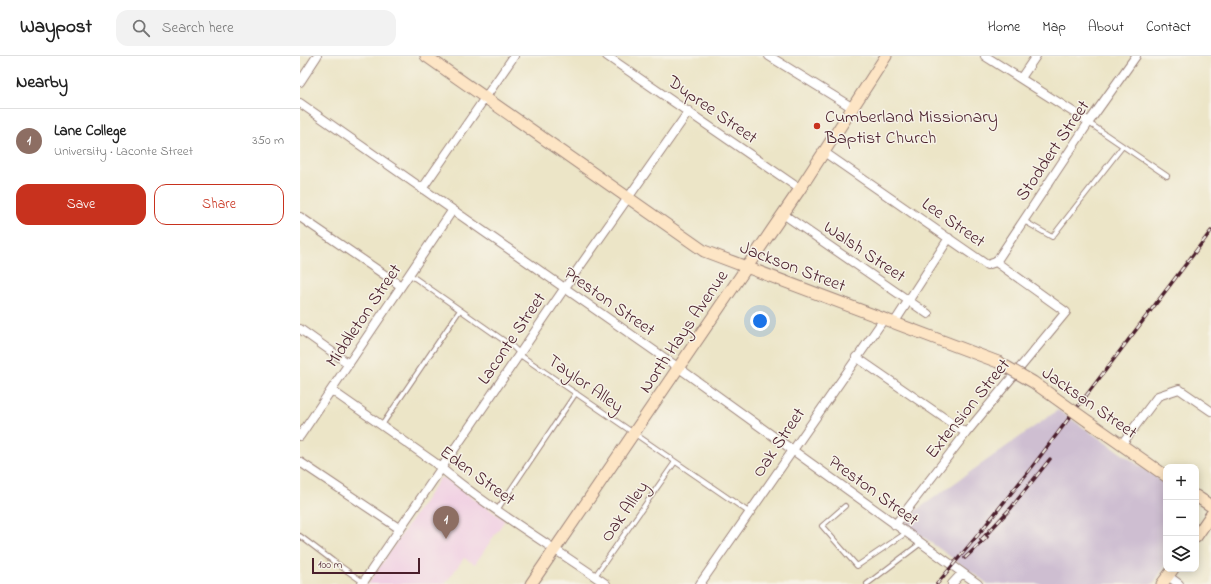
<!DOCTYPE html>
<meta charset="utf-8">
<style>
body{margin:0;font-family:"Indie Flower",sans-serif;background:#f2f2f2;color:#222}
.controls{position:absolute;right:12px;bottom:12px;display:grid;overflow:hidden;border-radius:8px;box-shadow:0 2px 10px #0003}
.controls button{width:36px;height:36px;display:grid;place-items:center;padding:0;border:0;border-bottom:1px solid #e0e0e0;background:#fff;color:#222;font:20px sans-serif}
.scale{position:absolute;left:12px;bottom:10px;width:108px;box-sizing:border-box;padding-left:4px;border:2px solid #4a1f2b;border-top:0;font-size:11px;line-height:14px;white-space:nowrap;color:#4a1f2b;-webkit-text-stroke:3px #f7f3e8;paint-order:stroke}
.you{position:absolute;left:460px;top:265px;width:14px;height:14px;margin:-10px;border:3px solid #fff;border-radius:50%;background:#1a73e8;box-shadow:0 0 0 6px #1a73e833}
.badge{display:grid;place-items:center;width:26px;height:26px;border-radius:50%;background:#c8321e;color:#fff;font-size:13px;font-weight:700}
.pin{position:absolute;translate:-50% -33px;filter:drop-shadow(0 1px 2px #0008)}
.pin::after{content:'';position:absolute;top:21px;width:14px;height:12px;background:inherit;clip-path:polygon(0 0,100% 0,50% 100%)}
.list{margin:0;padding:0;list-style:none}
h2{display:flex;justify-content:space-between;align-items:center;height:52px;margin:0;padding:0 16px;font-size:17px}
h2 small{font-size:13px;font-weight:400;color:#767676}
.list li{display:grid;grid-template-columns:26px 1fr auto;gap:12px;align-items:center;box-sizing:border-box;height:64px;padding:0 16px;border-top:1px solid #e0e0e0}
.list b{display:block;font-size:15px;white-space:nowrap}
.list p{margin:0;font-size:13px;white-space:nowrap;color:#767676}
.list em{font-size:13px;font-style:normal;color:#767676}
.actions{display:flex;gap:8px;padding:12px 16px}
.actions a{flex:1;padding:9px 0;border:1px solid #c8321e;border-radius:12px;text-align:center;font-size:14px;color:#c8321e}
.actions .main{background:#c8321e;color:#fff}
.icon{flex:none;width:22px;height:22px;fill:none;stroke:currentColor;stroke-width:2;stroke-linecap:round;stroke-linejoin:round}
.map{position:relative;flex:none;width:911px;height:528px;overflow:hidden}
header{display:flex;align-items:center;gap:24px;box-sizing:border-box;height:56px;padding:0 20px;background:#fff;border-bottom:1px solid #e0e0e0}
header strong{font-size:19px}
nav{display:flex;gap:22px;margin-inline-start:auto;font-size:14px}
.search{width:280px;height:36px;background:#f2f2f2;display:flex;align-items:center;gap:10px;box-sizing:border-box;padding:0 14px;border-radius:12px;color:#767676;font-size:15px}
main{display:flex}
aside{flex:1;background:#fff}
.map>svg:first-child{display:block}
.built{fill:#f1d0e3}
.industrial{fill:#cebed1}
.lines{fill:none;stroke-linecap:round;stroke-linejoin:round}
.lane-casing{stroke:#9b8279;stroke-width:6}
.street-casing{stroke:#9b8279;stroke-width:10}
.secondary-casing{stroke:#9b8279;stroke-width:13}
.lane{stroke:#fff;stroke-width:4}
.street{stroke:#fff;stroke-width:8}
.secondary{stroke:#fde5c5;stroke-width:11}
.rail-casing{stroke:#4a1f2b;stroke-width:3.5}
.rail{stroke:#f7f3e8;stroke-width:2;stroke-dasharray:6;stroke-linecap:butt}
.secondary-bridge-casing{stroke:#9b8279;stroke-width:13;stroke-linecap:butt}
.secondary-bridge{stroke:#fde5c5;stroke-width:11}
.poi-dot{fill:#c8321e;stroke:#f7f3e8;stroke-width:1.5}
.labels{text-anchor:middle;stroke-width:3;stroke-linejoin:round;paint-order:stroke}
.street-label{font-size:18px;fill:#4a1f2b;stroke:#f7f3e8}
.poi-label{font-size:18px;fill:#4a1f2b;stroke:#f7f3e8;text-anchor:start}
</style>
<header>
<strong>Waypost</strong>
<div class="search"><svg class="icon" aria-label="search" viewBox="0 0 24 24"><circle cx="10" cy="10" r="6"/><path d="M15 15l6 6"/></svg>Search here</div>
<nav><a>Home</a><a>Map</a><a>About</a><a>Contact</a></nav>
</header>
<main>
<aside>
<h2>Nearby<small></small></h2>
<ul class="list">
<li><span class="badge" style="background:#8d6e63">1</span><div><b>Lane College</b><p>University · Laconte Street</p></div><em>350 m</em></li>
</ul>
<div class="actions"><a class="main">Save</a><a>Share</a></div>
</aside>
<div class="map">
<svg width="911" height="528" viewBox="0 0 911 528">
<rect width="100%" height="100%" fill="#f7f3e8"/>
<filter id="ink" filterUnits="userSpaceOnUse"><feTurbulence type="fractalNoise" baseFrequency=".025" numOctaves="2"/><feDisplacementMap in="SourceGraphic" scale="8" xChannelSelector="R" yChannelSelector="G"/><feConvolveMatrix kernelMatrix="1 2 1 2 8 2 1 2 1" color-interpolation-filters="sRGB"/></filter>
<filter id="wash" filterUnits="userSpaceOnUse"><feTurbulence type="fractalNoise" baseFrequency=".012" numOctaves="4" result="noise"/><feDisplacementMap in="SourceGraphic" scale="16" xChannelSelector="R" yChannelSelector="G"/><feGaussianBlur stdDeviation="0.9" result="paint"/><feColorMatrix in="noise" values="0 0 0 0 0 0 0 0 0 0 0 0 0 0 0 0 0 1.4 0 .05"/><feComposite in="paint" operator="in"/></filter>
<g filter="url(#wash)">
<rect width="100%" height="100%" fill="#ece5c7"/>
<path class="built" d="M140 422H144L205 464 175 508 164 502 145 528H68Z"/>
<path class="industrial" d="M758 354 866 428V509L853 528H688L601 465Z"/>
</g>
<g filter="url(#ink)">
<g class="lines">
<g class="lane-casing">
<path id="lane" d="M789 67 867 120
M724 165 752 181 823 90
M109 218 213 291 223 301 450 457
M82 369 160 254
M545 450 522 470 557 510 606 477
M197 454 276 337
M0 480 33 505 63 526
M295 520 375 406
M567 528 621 487"/>
</g>
<g class="street-casing">
<path id="street" d="M307 0 500 133
M469 0 553 52
M685 0 789 66
M721 22 736 0
M0 26 17 0
M0 47 379 312 678 528
M524 96 687 209 696 206 766 256 666 377 595 469
M122 133 214 0
M483 158 628 258
M0 161 101 230
M696 206 789 66 836 0
M594 267 649 182
M0 273 49 308
M556 301 666 377
M31 334 134 406C187 452 249 488 306 528
M0 380 152 155
M821 389 858 340 879 333 911 355
M0 406 100 473
M868 520 879 528
M62 528 264 233 389 55
M400 528 584 263
M652 528 662 517"/>
</g>
<g class="secondary-casing">
<path id="secondary" d="M126 0 404 195 698 306
M789 366 866 420
M896 440 911 450
M896 481 911 459
M231 528 500 133 586 0
M862 528 873 513"/>
</g>
<use href="#lane" class="lane"/>
<use href="#street" class="street"/>
<use href="#secondary" class="secondary"/>
<g class="rail-casing">
<path id="rail" d="M681 484 711 452 750 403
M665 502 687 481
M637 528 677 480 732 411 911 175"/>
</g>
<use href="#rail" class="rail"/>
<g class="secondary-bridge-casing">
<path id="secondary-bridge" d="M698 306 733 326 789 366"/>
</g>
<use href="#secondary-bridge" class="secondary-bridge"/>
</g>
</g>
<circle class="poi-dot" cx="517" cy="70" r="4"/>
<g class="labels">
<g class="street-label">
<text transform="translate(413 53) rotate(35)" y="6">Dupree Street</text>
<text transform="translate(752 94) rotate(-56)" y="6">Stoddert Street</text>
<text transform="translate(654 166) rotate(35)" y="6">Lee Street</text>
<text transform="translate(565 195) rotate(34)" y="6">Walsh Street</text>
<text transform="translate(493 210) rotate(21)" y="6">Jackson Street</text>
<text transform="translate(310 245) rotate(35)" y="6">Preston Street</text>
<text transform="translate(63 259) rotate(-56)" y="6">Middleton Street</text>
<text transform="translate(383 275) rotate(-56)" y="6">North Hays Avenue</text>
<text transform="translate(211 282) rotate(-56)" y="6">Laconte Street</text>
<text transform="translate(286 327) rotate(35)" y="6">Taylor Alley</text>
<text transform="translate(790 346) rotate(35)" y="6">Jackson Street</text>
<text transform="translate(667 352) rotate(-51)" y="6">Extension Street</text>
<text transform="translate(478 386) rotate(-56)" y="6">Oak Street</text>
<text transform="translate(178 419) rotate(36)" y="6">Eden Street</text>
<text transform="translate(574 434) rotate(36)" y="6">Preston Street</text>
<text transform="translate(324 455) rotate(-55)" y="6">Oak Alley</text>
</g>
<g class="poi-label">
<text x="525" y="66">Cumberland Missionary<tspan x="525" dy="21">Baptist Church</tspan></text>
</g>
</g>
</svg>
<div class="controls">
<button>+</button>
<button>−</button>
<button><svg class="icon" aria-label="layers" viewBox="0 0 24 24"><path d="M12 4l9 5-9 5-9-5zM3 14l9 5 9-5"/></svg></button>
</div>
<div class="scale">100 m</div>
<div class="you"></div>
<div class="pin badge" style="left:146px;top:483px;background:#8d6e63">1</div>
</div>
</main>
